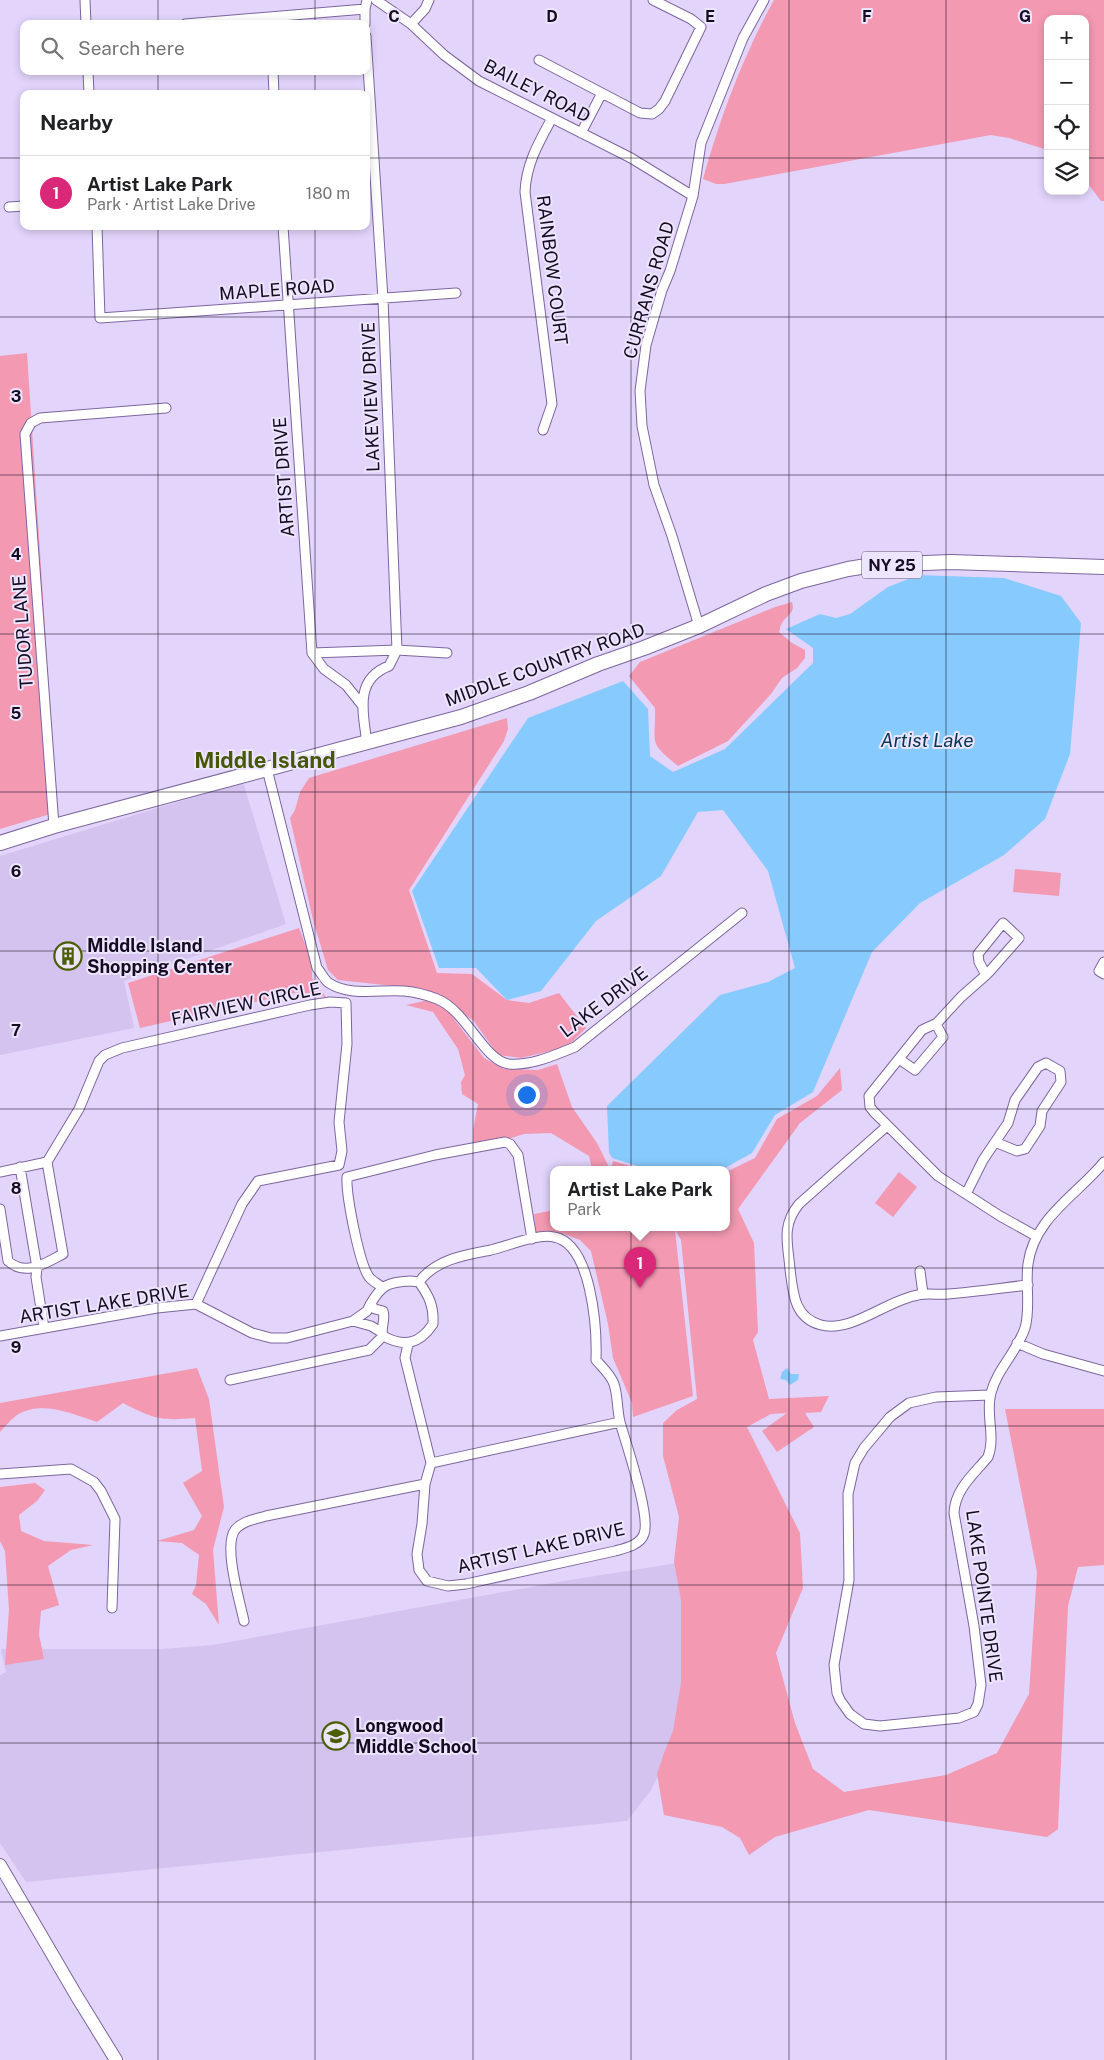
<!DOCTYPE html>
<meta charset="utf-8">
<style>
body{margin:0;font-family:"Public Sans",sans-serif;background:#f6f6f6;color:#202124}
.controls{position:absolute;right:15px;top:15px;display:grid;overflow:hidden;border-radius:10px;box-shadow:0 2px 8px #0003}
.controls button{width:45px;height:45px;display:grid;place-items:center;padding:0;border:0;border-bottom:1px solid #e0e0e0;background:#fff;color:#202124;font:25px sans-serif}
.you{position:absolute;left:526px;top:1094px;width:18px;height:18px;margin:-12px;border:4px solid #fff;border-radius:50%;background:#1a73e8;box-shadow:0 0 0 8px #1a73e833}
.badge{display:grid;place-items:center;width:32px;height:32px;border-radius:50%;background:#db2777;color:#fff;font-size:16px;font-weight:700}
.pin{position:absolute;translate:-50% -41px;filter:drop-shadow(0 1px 2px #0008)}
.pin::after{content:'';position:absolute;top:26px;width:18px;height:15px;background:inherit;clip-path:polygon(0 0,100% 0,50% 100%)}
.popup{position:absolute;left:550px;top:1166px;width:180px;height:65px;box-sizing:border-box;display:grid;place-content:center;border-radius:10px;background:#fff;filter:drop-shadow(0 1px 4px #0005);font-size:16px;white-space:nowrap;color:#757577}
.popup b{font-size:19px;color:#202124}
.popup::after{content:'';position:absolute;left:50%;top:100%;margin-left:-10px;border:10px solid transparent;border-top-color:#fff}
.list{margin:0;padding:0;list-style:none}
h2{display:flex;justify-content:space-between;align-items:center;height:65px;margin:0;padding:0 20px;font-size:21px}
h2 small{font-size:16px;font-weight:400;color:#757577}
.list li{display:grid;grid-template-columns:32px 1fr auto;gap:15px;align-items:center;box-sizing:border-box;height:75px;padding:0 20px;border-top:1px solid #e0e0e0}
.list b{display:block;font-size:19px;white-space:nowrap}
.list p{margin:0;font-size:16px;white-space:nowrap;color:#757577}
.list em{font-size:16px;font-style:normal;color:#757577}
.icon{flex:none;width:28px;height:28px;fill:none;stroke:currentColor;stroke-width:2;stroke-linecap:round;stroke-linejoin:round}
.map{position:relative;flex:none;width:1104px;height:2060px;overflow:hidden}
.search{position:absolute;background:#fff;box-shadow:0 2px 8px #0003;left:20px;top:20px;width:350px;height:55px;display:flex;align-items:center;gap:12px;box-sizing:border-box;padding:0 18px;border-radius:10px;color:#757577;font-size:19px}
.panel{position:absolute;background:#fff;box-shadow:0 2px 8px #0003;left:20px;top:90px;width:350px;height:140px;border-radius:10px}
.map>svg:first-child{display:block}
.built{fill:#d3c3ee}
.green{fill:#f399b2}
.water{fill:#87cbfe}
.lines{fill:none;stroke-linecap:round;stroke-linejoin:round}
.minor-casing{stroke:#7d66a0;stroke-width:11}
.secondary-casing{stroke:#7d66a0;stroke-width:14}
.primary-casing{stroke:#7d66a0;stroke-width:16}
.minor{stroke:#fff;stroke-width:9}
.secondary{stroke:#fff;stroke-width:12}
.primary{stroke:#fff;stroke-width:14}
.grid{fill:none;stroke:#160c22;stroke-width:1;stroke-opacity:0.55}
.labels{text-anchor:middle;stroke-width:4;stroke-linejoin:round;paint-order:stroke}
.shield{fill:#ede4fe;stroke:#564d64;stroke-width:1}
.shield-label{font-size:16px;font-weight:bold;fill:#160c22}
.street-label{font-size:18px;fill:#160c22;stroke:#ede4fe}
.poi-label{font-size:18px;font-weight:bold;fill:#160c22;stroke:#ede4fe;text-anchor:start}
.water-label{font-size:19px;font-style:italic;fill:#003757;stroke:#ede4fe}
.district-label{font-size:22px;font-weight:bold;fill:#465705;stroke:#ede4fe}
.grid-label{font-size:16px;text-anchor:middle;font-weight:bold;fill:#160c22;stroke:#ede4fe;stroke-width:4;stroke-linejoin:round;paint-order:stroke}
</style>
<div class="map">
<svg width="1104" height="2060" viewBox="0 0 1104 2060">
<rect width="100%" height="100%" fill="#e2d4fb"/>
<path class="built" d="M243 782 286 924 124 981 134 1028 0 1055V856Z
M709 1558 730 1564 665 1762 651 1790 627 1821 26 1882 0 1843V1675L6 1672 1 1649H162L213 1645 564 1581Z"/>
<path class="green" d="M774 0H1104V201H1101L1085 180V19H1048V150L1009 138 991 135 724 184H716L703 179C720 118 743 56 774 0Z
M27 353 57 812 0 829V356Z
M792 602C796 614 786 615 782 623 780 626 780 629 779 632L792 643 805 650V658L797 668 782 678 771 694 728 741 678 766C647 741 656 745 655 708L629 676 640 662 775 607Z
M507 718 508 729 504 741 409 890 437 973 472 974 507 1000 529 1003 559 993 586 1028 567 1047 521 1058 498 1055 473 1020 422 989 338 980 328 970 313 920 290 818 295 810 300 792 309 778Z
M1015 869 1061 873 1059 896 1013 892Z
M299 928 312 962V978L326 997 299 992 140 1028 128 983Z
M428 1000 447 1010 484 1058 504 1069 538 1070 557 1064 572 1107 597 1143 609 1167 608 1169H592L589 1156 551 1133 524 1134 508 1139 473 1143V1130L478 1104 462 1094 461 1082 465 1075 458 1049 433 1012 406 1005Z
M840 1068 842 1090 800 1123 738 1209 754 1243 758 1332 753 1340 769 1399 829 1396 821 1412 805 1413 814 1427 777 1452 762 1431 787 1413 771 1414 747 1427 800 1533 803 1588 776 1653 795 1723 813 1769 844 1792 946 1775 997 1753 1029 1694 1037 1572 1005 1409H1104V1565L1078 1567 1068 1606 1058 1829 1047 1837 869 1810 775 1837 749 1855 740 1838 722 1827 664 1815 657 1774 664 1753 673 1731 681 1683V1600L674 1562 679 1517 663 1456V1423L677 1410 697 1399 681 1240 675 1230 693 1396 633 1417 632 1403 613 1358 608 1324 591 1251 580 1240 564 1234H536L534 1214 554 1210V1227H726V1172L755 1158 777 1119 817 1096Z
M613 1161 640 1169H611Z
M899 1172 917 1187 893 1217 875 1203Z
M197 1368 209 1399 224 1507 213 1550 219 1625 206 1604 192 1594 196 1585 199 1555 182 1543 157 1541 194 1530 202 1516 183 1483 202 1471 195 1418C160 1421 154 1419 123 1403L97 1422C72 1414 42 1400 17 1415 11 1419 5 1427 0 1432V1403Z
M35 1483 45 1490 37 1501 19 1515 21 1531 44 1541 93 1545 71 1550 48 1566 59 1605 41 1611 39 1634 44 1659 5 1665 9 1610 5 1551 0 1541V1487Z"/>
<path class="water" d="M918 575 1004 578 1061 596 1081 623 1070 754 1045 819 1004 855 920 903 872 952 813 1092 775 1115 752 1153 723 1169H648L612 1158 609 1153 607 1106 720 995 768 982 795 968 768 871 723 810 698 812 661 876 596 921 541 991 507 1000 476 968H439L412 891 528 718 623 681 648 709 650 756 673 772 725 749 813 663V648L786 629 820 614 836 618 850 614 888 587Z
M787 1368 791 1374H799L798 1380 790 1385 786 1380 780 1379 782 1372Z"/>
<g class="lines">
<g class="minor-casing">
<path id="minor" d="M85 0 86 24
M376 0 411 24 444 55 479 81 631 158 693 196
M185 24 365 9
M365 24V9L367 0
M411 24 425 9 429 0
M366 36 383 299 397 650 389 666C354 679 363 713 367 743
M539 60 640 113 652 114 659 109 665 101 701 27 691 19 653 0
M88 71 89 94
M273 71 274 94
M581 133 602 93
M9 207 24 206
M97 226 100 318 456 293
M283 226 312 653 324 669 346 685 362 705
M543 430 552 404 525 192C526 164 539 142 552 118
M699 626 672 536 654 485 642 426 640 391 646 345 662 290 670 271 693 196 701 143 743 38 764 0
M312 653 397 650 447 653
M267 769 317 968C321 972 324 980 329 983 350 997 381 989 404 991 415 992 427 995 437 999 466 1010 484 1061 509 1064 531 1066 555 1055 575 1047L742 913
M54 826 25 434 31 423 40 418 166 408
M1104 962 1099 971 1104 974
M986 975 979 962 978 954 1003 923 1019 938 990 971 986 975 961 997 937 1023 922 1030 869 1096 870 1107 874 1112 938 1176 1000 1216 1036 1236
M899 1059 915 1070 943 1037 936 1024
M887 1126 799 1204C781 1226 788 1244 790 1269 793 1293 794 1318 821 1325 852 1333 887 1300 918 1295 927 1293 938 1295 948 1294 975 1292 1001 1288 1028 1285
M20 1167 37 1268 36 1277 44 1328
M0 1172 47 1162
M966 1194 983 1160 1008 1123 1015 1100 1038 1067 1046 1063 1060 1071 1061 1082 1042 1111 1040 1126 1025 1149 1017 1151 995 1142
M0 1209 8 1261C26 1277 45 1263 63 1254L47 1162 79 1109 99 1061 105 1055 122 1048 310 1005 330 1002 346 1003 347 1044 339 1122 342 1151 339 1165 258 1181 242 1204 196 1304
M920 1271 923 1294
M410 1281 419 1282C429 1296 434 1306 433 1324 419 1345 404 1347 383 1336 380 1328 386 1320 383 1311L375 1309 370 1305C381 1285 388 1282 410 1281Z
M382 1287C378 1284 372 1281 369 1277 359 1263 346 1195 347 1177L435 1155 505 1142 510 1144 518 1155 532 1239
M370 1305 367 1311 353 1321 371 1326 381 1332
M0 1336 157 1308 196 1304 252 1333 271 1338H287L353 1321
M1017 1343 1043 1354 1104 1371
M408 1344 405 1358 431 1463 425 1484 422 1524 417 1554 419 1570 427 1581 448 1586 466 1584 615 1551C626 1548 640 1545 644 1534 651 1516 626 1444 620 1422 617 1410 618 1396 614 1384 611 1375 602 1367 596 1360 597 1329 592 1244 554 1237 538 1233 508 1246 491 1250 465 1255 436 1259 419 1282
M230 1380 369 1350 383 1336
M990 1395 936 1397 909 1403 890 1417 864 1448 855 1463 848 1494 849 1580 834 1665 837 1693 840 1700 850 1714 864 1724 880 1726 959 1718 974 1712 978 1704 981 1685 974 1626 954 1513C955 1489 974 1474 988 1457 996 1436 985 1414 991 1393 997 1369 1017 1352 1025 1328 1031 1307 1025 1285 1028 1264 1034 1218 1077 1195 1104 1162
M431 1463 620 1422
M0 1474 71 1469 94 1482 101 1491 115 1519 112 1608
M244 1621C240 1602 223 1546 235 1530 242 1521 256 1519 266 1516L425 1484"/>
</g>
<g class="secondary-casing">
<path id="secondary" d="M0 1865 76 1995 116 2060"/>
</g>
<g class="primary-casing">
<path id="primary" d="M0 843 54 826 461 717 529 693 598 664 644 648 699 626 766 594 801 581 848 569 873 565 951 562 1104 567"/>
</g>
<use href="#minor" class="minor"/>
<use href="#secondary" class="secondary"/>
<use href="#primary" class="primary"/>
</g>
<path class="grid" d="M158 0V24M315 0V24M473 0V2060M631 0V2060M789 0V2060M946 0V2060M158 71V94M315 71V94M0 158H24M366 158H1048M1085 158H1104M158 226V2060M315 226V2060M0 317H1104M0 475H1104M0 634H1104M0 792H1104M0 951H1104M0 1109H1104M0 1268H1104M0 1426H1104M0 1585H1104M0 1743H1104M0 1902H1104"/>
<defs>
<g id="building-ring" transform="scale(1.4375)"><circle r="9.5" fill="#ede4fe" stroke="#4c5e02" stroke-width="1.5"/><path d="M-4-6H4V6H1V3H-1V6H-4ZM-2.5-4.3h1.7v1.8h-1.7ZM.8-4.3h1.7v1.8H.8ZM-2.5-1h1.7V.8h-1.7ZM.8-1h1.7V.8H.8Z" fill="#4c5e02"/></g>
<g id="school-ring" transform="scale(1.4375)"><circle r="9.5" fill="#ede4fe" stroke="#4c5e02" stroke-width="1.5"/><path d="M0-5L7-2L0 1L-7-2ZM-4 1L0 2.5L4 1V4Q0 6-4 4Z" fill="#4c5e02"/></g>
</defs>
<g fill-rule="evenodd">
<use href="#building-ring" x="68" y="956"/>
<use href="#school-ring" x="336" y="1736"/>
</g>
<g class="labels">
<rect class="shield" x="862" y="551.5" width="60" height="27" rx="4"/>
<g class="shield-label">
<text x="892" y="571">NY 25</text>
</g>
<g class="street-label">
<text transform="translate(537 91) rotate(27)" y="6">BAILEY ROAD</text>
<text transform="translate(552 270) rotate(83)" y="6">RAINBOW COURT</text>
<text transform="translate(277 290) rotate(-4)" y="6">MAPLE ROAD</text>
<text transform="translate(649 290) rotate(-74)" y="6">CURRANS ROAD</text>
<text transform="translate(371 397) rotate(-92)" y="6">LAKEVIEW DRIVE</text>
<text transform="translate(284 477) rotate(-94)" y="6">ARTIST DRIVE</text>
<text transform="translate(23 632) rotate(-94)" y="6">TUDOR LANE</text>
<text transform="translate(545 665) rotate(-20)" y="6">MIDDLE COUNTRY ROAD</text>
<text transform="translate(604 1002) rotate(-37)" y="6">LAKE DRIVE</text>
<text transform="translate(246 1004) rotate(-12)" y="6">FAIRVIEW CIRCLE</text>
<text transform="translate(104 1304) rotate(-9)" y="6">ARTIST LAKE DRIVE</text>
<text transform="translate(541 1548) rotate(-13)" y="6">ARTIST LAKE DRIVE</text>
<text transform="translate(984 1596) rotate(82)" y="6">LAKE POINTE DRIVE</text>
</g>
<g class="poi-label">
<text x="87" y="952">Middle Island<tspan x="87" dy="21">Shopping Center</tspan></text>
<text x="355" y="1732">Longwood<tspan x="355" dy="21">Middle School</tspan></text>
</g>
<g class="water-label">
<text x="927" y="747">Artist Lake</text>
</g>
<g class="district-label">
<text x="265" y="768">Middle Island</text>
</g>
</g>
<g class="grid-label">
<text x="394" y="22">C</text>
<text x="552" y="22">D</text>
<text x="710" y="22">E</text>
<text x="867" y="22">F</text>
<text x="1025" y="22">G</text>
<text x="16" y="402">3</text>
<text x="16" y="560">4</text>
<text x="16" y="719">5</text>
<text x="16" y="877">6</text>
<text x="16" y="1036">7</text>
<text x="16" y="1194">8</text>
<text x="16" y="1353">9</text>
</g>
</svg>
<div class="controls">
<button>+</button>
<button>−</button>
<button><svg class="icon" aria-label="locate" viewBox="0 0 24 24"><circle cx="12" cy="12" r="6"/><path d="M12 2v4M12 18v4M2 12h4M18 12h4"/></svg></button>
<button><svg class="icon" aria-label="layers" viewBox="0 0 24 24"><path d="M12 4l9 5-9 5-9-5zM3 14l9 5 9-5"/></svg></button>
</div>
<div class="you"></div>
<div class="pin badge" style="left:640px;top:1288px">1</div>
<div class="popup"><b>Artist Lake Park</b>Park</div>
<div class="search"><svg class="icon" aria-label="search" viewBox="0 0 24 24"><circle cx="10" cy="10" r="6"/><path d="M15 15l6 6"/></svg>Search here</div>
<section class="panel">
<h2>Nearby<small></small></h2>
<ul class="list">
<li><span class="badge">1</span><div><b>Artist Lake Park</b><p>Park · Artist Lake Drive</p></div><em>180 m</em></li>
</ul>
</section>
</div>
